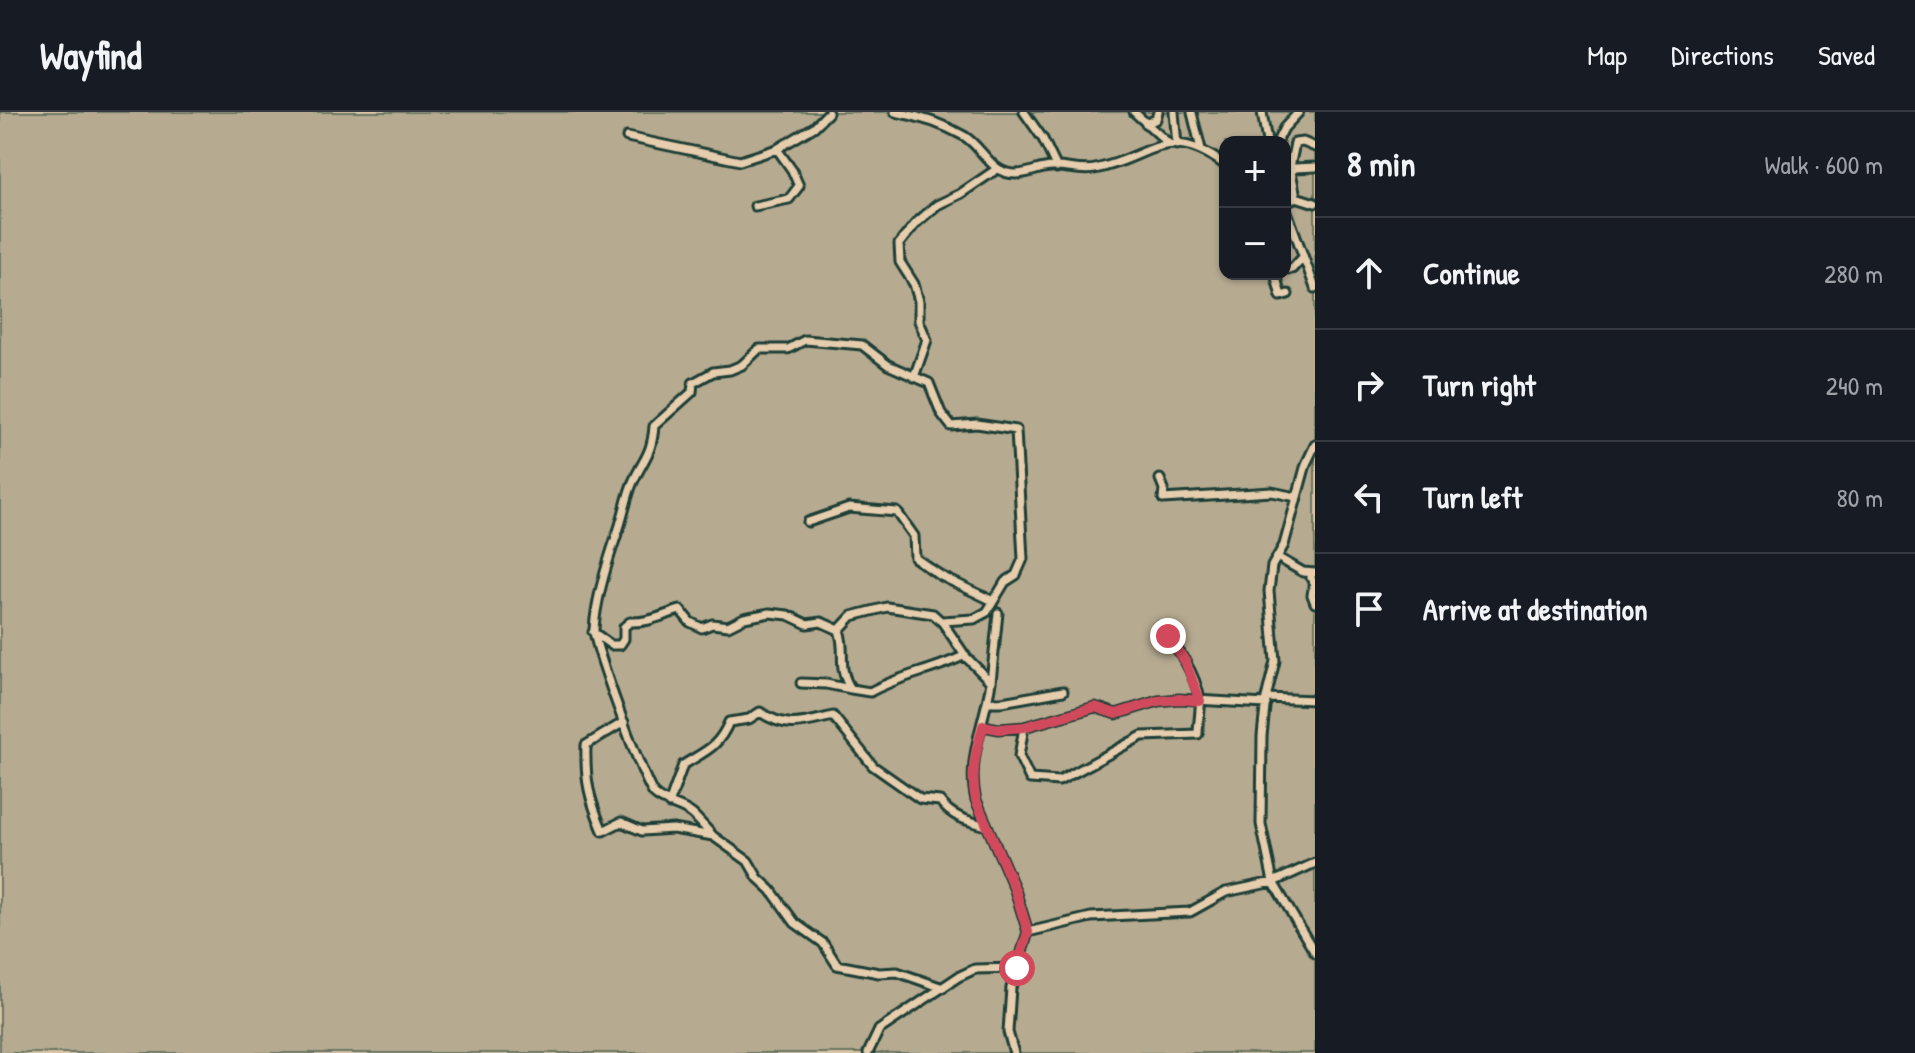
<!DOCTYPE html>
<meta charset="utf-8">
<style>
body{margin:0;font-family:"Patrick Hand",sans-serif;background:#20242c;color:#f1f3f6}
.controls{position:absolute;right:24px;top:24px;display:grid;overflow:hidden;border-radius:16px;box-shadow:0 2px 6px #0004}
.controls button{width:72px;height:72px;display:grid;place-items:center;padding:0;border:0;border-bottom:2px solid #363941;background:#171b24;color:#f1f3f6;font:40px sans-serif}
.stop{position:absolute;width:24px;height:24px;margin:-18px;border:6px solid #d1495b;border-radius:50%;background:#fff}
.stop.end{background:#d1495b;border-color:#fff;box-shadow:0 2px 8px #0008}
.list{margin:0;padding:0;list-style:none}
h2{display:flex;justify-content:space-between;align-items:center;height:104px;margin:0;padding:0 32px;font-size:34px}
h2 small{font-size:26px;font-weight:400;color:#9ea1a6}
.list li{display:grid;grid-template-columns:52px 1fr auto;gap:24px;align-items:center;box-sizing:border-box;height:112px;padding:0 32px;border-top:2px solid #363941}
.list b{display:block;font-size:30px;white-space:nowrap}
.list em{font-size:26px;font-style:normal;color:#9ea1a6}
.icon{flex:none;width:44px;height:44px;fill:none;stroke:currentColor;stroke-width:2;stroke-linecap:round;stroke-linejoin:round}
.map{position:relative;flex:none;width:1315px;height:941px;overflow:hidden}
header{display:flex;align-items:center;gap:48px;box-sizing:border-box;height:112px;padding:0 40px;background:#171b24;border-bottom:2px solid #363941}
header strong{font-size:38px}
nav{display:flex;gap:44px;margin-inline-start:auto;font-size:28px}
main{display:flex}
aside{flex:1;background:#171b24}
.map>svg:first-child{display:block}
.green{fill:#b6ab91;stroke:#6a7462;stroke-width:2;fill-rule:evenodd}
.lines{fill:none;stroke-linecap:round;stroke-linejoin:round}
.street-casing{stroke:#1f3d34;stroke-width:13}
.street{stroke:#e5cdad;stroke-width:7}
.route{stroke:#d1495b;stroke-width:10}
</style>
<header>
<strong>Wayfind</strong>
<nav><a>Map</a><a>Directions</a><a>Saved</a></nav>
</header>
<main>
<div class="map">
<svg width="1315" height="941" viewBox="0 0 1315 941">
<rect width="100%" height="100%" fill="#d9c4a6"/>
<filter id="ink" filterUnits="userSpaceOnUse"><feTurbulence type="fractalNoise" baseFrequency=".0125" numOctaves="2"/><feDisplacementMap in="SourceGraphic" scale="16" xChannelSelector="R" yChannelSelector="G"/><feConvolveMatrix kernelMatrix="1 2 1 2 8 2 1 2 1" color-interpolation-filters="sRGB"/></filter>
<g filter="url(#ink)">
<path class="green" d="M0 0H1315V941H0ZM1225 30H1285V162H1225Z"/>
<g class="lines">
<g class="street-casing">
<path id="street" d="M895 0C918 4 943 12 964 24 983 35 990 62 1016 62 1029 62 1040 55 1052 55 1066 54 1080 60 1095 57 1151 46 1166 9 1225 53
M1024 0 1043 27 1057 56
M1134 0 1167 30
M1174 0 1177 33
M1262 0 1267 30
M1192 1 1201 37
M1146 12 1156 7 1158 0
M627 25 740 49 777 37 814 15 828 1
M1277 30 1284 16 1299 0
M1291 60 1295 56 1315 55
M1296 85 1315 91
M1285 91 1296 85 1290 55 1295 31 1303 30 1315 35
M755 94 789 87 799 74 792 58 777 37
M1285 94 1315 176
M1285 157H1292L1303 145
M1275 162 1281 184 1288 182
M914 265 927 228 919 209V189L914 172 900 150 899 132 916 111 937 93 960 82 997 57
M1315 333 1306 352 1284 433 1272 454 1269 479 1275 549 1266 586 1262 624 1261 712 1273 770 1315 841
M1160 367 1164 377 1163 387 1272 380 1296 385
M808 410 849 396 897 400 914 424 915 446 941 464 993 489
M1277 445 1303 460 1315 461
M1311 466 1314 472 1312 483 1315 491
M839 518C847 541 836 554 851 577L870 580C900 563 934 559 965 543
M593 520 611 533H620L624 527V515L630 510C648 511 663 503 680 498L690 510 702 516 712 512 728 514 744 506 770 501 788 503 807 512 821 510 839 518 852 504 887 495 933 502 943 511 966 545 991 570C985 609 966 649 976 688L1015 778 1028 820 1011 876 1008 920 1014 941
M991 570 998 501
M801 571 826 572 851 577
M1266 586 1315 588
M988 590H1002L1063 579
M624 610 586 633C585 669 589 686 603 719L621 710 642 719 673 717 713 724 748 749 758 766 771 778 795 811 823 831 837 853 879 861 897 860 943 876
M983 614 999 617 1024 615 1095 595 1116 602 1158 589 1179 587 1266 592
M1024 615 1019 644 1030 667 1059 669 1142 624 1198 622C1198 611 1201 599 1200 588 1196 563 1177 532 1158 515
M669 692 683 653C705 639 718 636 729 610L749 607 760 600C787 618 803 611 833 604L873 654 920 687 940 689C951 705 968 709 987 714
M713 724C706 717 699 708 692 702 681 693 664 692 654 682 645 673 593 531 594 517 596 486 607 451 617 422 623 407 627 382 633 370 644 346 652 342 654 314L692 280 693 271 713 260 730 258 742 253 759 237H788L805 228 862 233 888 253 929 271 941 301 951 314 977 312 1016 318 1023 447 1016 463 1005 470 987 500 974 507 942 509
M1028 820 1091 805 1190 800 1226 780 1273 770 1315 751
M868 941 879 918 958 865 975 857 1017 856"/>
</g>
<use href="#street" class="street"/>
</g>
</g>
<g class="lines" filter="url(#ink)">
<path class="route" d="M1017 856 1028 820 1015 778 976 688C970 662 976 639 983 614L999 617 1024 615 1095 595 1116 602 1158 589 1179 587 1200 589 1185 549 1168 524"/>
</g>
</svg>
<div class="controls">
<button>+</button>
<button>−</button>
</div>
<div class="stop" style="left:1017px;top:856px"></div>
<div class="stop end" style="left:1168px;top:524px"></div>
</div>
<aside>
<h2>8 min<small>Walk · 600 m</small></h2>
<ul class="list">
<li><svg class="icon" aria-label="ahead" viewBox="0 0 24 24"><path d="M12 20V5M6 11l6-6 6 6"/></svg><div><b>Continue</b></div><em>280 m</em></li>
<li><svg class="icon" aria-label="right" viewBox="0 0 24 24"><path d="M7 20v-9h11M14 6l5 5-5 5"/></svg><div><b>Turn right</b></div><em>240 m</em></li>
<li><svg class="icon" aria-label="left" viewBox="0 0 24 24"><path d="M17 20v-9H6M10 6l-5 5 5 5"/></svg><div><b>Turn left</b></div><em>80 m</em></li>
<li><svg class="icon" aria-label="arrive" viewBox="0 0 24 24"><path d="M6 21V4h12l-3 4 3 4H6"/></svg><div><b>Arrive at destination</b></div></li>
</ul>
</aside>
</main>
